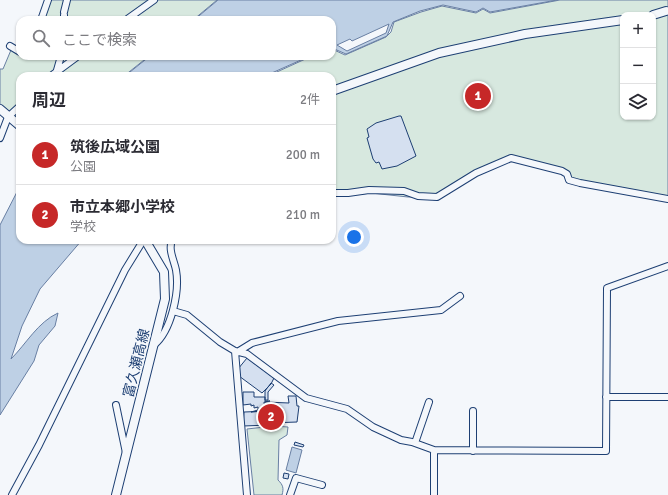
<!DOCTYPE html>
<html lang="ja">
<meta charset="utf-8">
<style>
body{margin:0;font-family:Signika,"Noto Sans JP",sans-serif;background:#f7f7f7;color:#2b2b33}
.controls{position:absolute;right:12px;top:12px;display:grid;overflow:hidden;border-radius:8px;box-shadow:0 1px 3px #0004}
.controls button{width:36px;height:36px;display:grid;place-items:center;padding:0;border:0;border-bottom:1px solid #e1e1e2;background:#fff;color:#2b2b33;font:20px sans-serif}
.you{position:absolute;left:354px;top:237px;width:14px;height:14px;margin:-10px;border:3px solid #fff;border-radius:50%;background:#1a73e8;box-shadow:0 0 0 6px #1a73e833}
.badge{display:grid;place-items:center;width:26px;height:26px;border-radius:50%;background:#c62828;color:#fff;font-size:13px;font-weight:700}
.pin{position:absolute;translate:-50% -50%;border:2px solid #fff;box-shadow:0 1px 4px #0006}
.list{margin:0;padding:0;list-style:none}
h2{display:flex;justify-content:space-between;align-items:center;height:52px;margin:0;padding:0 16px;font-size:17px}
h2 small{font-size:13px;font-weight:400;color:#7c7c81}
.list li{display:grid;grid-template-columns:26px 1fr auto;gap:12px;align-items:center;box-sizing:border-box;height:60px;padding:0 16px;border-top:1px solid #e1e1e2}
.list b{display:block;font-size:15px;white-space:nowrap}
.list p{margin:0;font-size:13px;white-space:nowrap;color:#7c7c81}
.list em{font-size:13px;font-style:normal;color:#7c7c81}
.icon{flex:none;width:22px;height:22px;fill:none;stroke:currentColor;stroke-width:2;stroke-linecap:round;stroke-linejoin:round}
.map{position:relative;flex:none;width:668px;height:495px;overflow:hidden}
.search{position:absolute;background:#fff;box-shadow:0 1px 3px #0004;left:16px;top:16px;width:320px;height:44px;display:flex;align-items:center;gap:10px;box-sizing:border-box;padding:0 14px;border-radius:12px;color:#7c7c81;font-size:15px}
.panel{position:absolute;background:#fff;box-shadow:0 1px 3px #0004;left:16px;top:72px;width:320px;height:172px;border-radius:12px}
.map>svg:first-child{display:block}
.green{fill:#d7e8df;stroke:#687fa3;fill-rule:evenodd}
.water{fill:#bed0e5;stroke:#687fa3;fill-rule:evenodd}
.building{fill:#d5e0f0;stroke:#1d3f73}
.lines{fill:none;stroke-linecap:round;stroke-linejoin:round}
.street-casing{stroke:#1d3f73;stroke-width:8}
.secondary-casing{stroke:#1d3f73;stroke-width:10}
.street{stroke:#f4f7fb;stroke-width:6}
.secondary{stroke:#f4f7fb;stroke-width:8}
.labels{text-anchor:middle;stroke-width:3;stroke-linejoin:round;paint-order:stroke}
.street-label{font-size:14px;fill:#1d3f73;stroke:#f4f7fb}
</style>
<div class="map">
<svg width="668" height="495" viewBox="0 0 668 495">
<rect width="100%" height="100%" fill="#f4f7fb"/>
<path class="green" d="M46 0H217L193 20H39Z
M560 0H668V197L572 179 567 172 515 157 435 196 408 197 371 193 343 196 332 193V76H268L312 56H332V49L345 55 386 37 391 32 394 22 421 12 442 6 476 13 483 9 490 13ZM623 15H653V117H623Z
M11 50 20 56 30 59 32 56H149L124 76H20V124L0 105V69H3Z
M274 426 288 427 287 435 279 440 278 480C283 485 284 488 282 495H254L247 429Z"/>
<path class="water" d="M218 0H557L490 12 483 8 476 12 443 5 420 11 393 22 387 36 346 54 332 48V20H194ZM389 24 386 33 347 51 337 45 350 39 352 41Z
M150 56H310L265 76H125Z
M19 188H20V240H82L40 289 22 326 11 359C26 344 38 322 58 313L55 326 39 345 34 361 0 415V225Z
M292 447 302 450 296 473 286 470Z"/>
<path class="building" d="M399 116H401L416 156 397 166 382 169 379 162 376 163 373 159 367 138 369 137 367 129 376 123Z
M247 358 274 378 271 384 262 393 239 376 238 369Z
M271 383 274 385 268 392V400H265V391Z
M243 392H254V397H265V401H270L264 402 265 411 251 412 258 410V407L254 408V405L251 406V404L243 405Z
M288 396H296L297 406H299L297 422 270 423V411H265V402L289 403Z
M270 411V425L243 426 244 412Z
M295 442 304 445 303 447 294 445Z
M284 473 289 474 288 479 283 478Z"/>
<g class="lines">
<g class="street-casing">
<path id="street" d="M64 12 67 0
M64 15V20
M41 20 48 0
M126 20 154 0
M10 46 20 52
M29 56H32
M57 70 61 56
M51 76 78 56
M0 138 8 117 20 106
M332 193H348L369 190 404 191 418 196 437 197 476 173 511 158 562 171 567 174 569 180 580 183 668 199
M173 311 187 315 220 342 235 351 247 354 306 398 347 409 373 427 401 440 412 442 434 450 606 451 607 288 668 266
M154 345C171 331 180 292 176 270 174 260 168 250 172 240
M235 351 247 495
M239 351 252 343 338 321 441 310 460 296
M606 397H668
M116 405 126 453
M473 411V451
M415 443 429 402
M12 495 39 445 125 270 141 244
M290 495 296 478 322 485
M434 495V450"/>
</g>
<g class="secondary-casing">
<path id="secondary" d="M653 15 666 11
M332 91 439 53 525 34 623 20
M0 109 20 126
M116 495 165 299 164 272 145 240"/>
</g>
<use href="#street" class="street"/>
<use href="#secondary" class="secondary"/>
</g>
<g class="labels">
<g class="street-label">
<text transform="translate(136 363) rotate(-76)" y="5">富久瀬高線</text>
</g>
</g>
</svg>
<div class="controls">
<button>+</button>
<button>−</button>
<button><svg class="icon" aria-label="layers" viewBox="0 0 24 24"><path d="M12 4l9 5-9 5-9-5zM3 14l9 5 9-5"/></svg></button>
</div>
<div class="you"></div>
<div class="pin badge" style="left:478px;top:96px">1</div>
<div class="pin badge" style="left:271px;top:417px">2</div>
<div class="search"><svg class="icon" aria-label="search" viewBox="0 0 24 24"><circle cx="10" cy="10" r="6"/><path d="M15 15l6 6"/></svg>ここで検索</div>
<section class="panel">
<h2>周辺<small>2件</small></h2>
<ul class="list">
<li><span class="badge">1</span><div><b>筑後広域公園</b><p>公園</p></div><em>200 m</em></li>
<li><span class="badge">2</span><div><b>市立本郷小学校</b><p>学校</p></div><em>210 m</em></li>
</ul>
</section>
</div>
